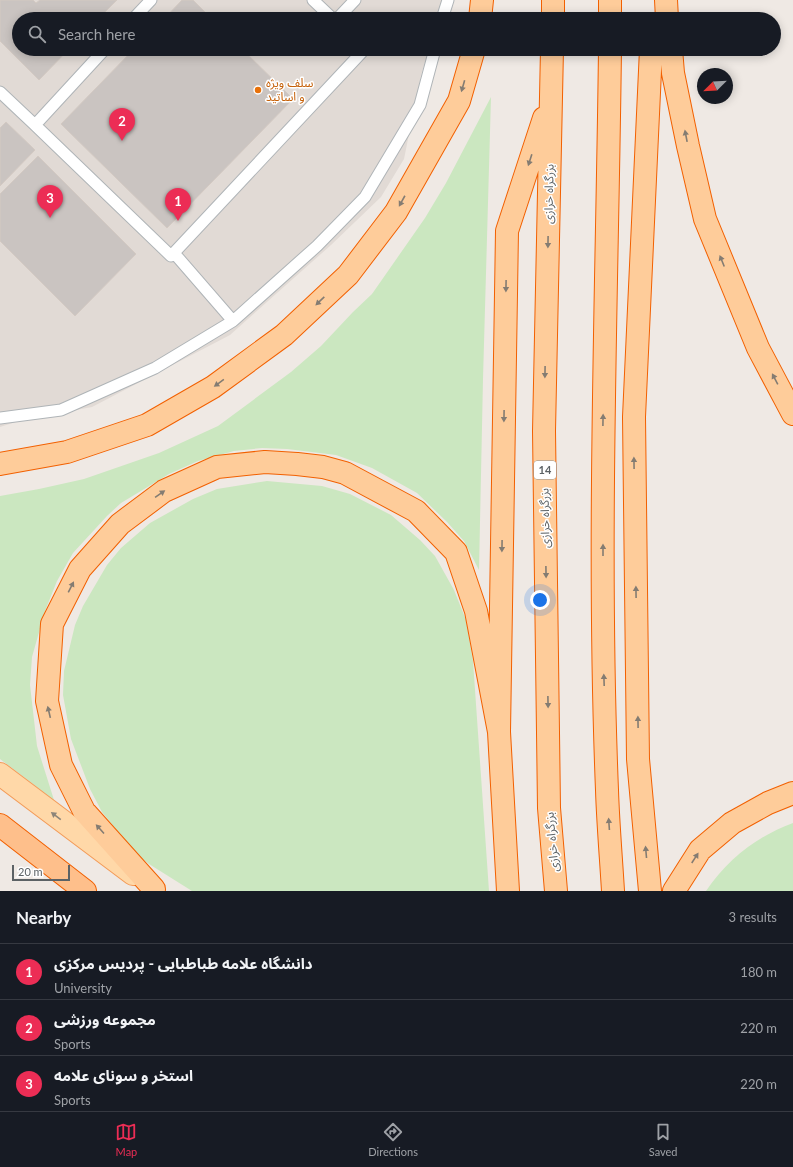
<!DOCTYPE html>
<meta charset="utf-8">
<style>
body{margin:0;font-family:Lato,"Noto Sans Arabic",sans-serif;background:#242831;color:#f1f3f6}
.compass{position:absolute;left:697px;top:68px;width:36px;height:36px;border-radius:50%;background:#171b24;box-shadow:0 2px 10px #0003;rotate:246deg}
.scale{position:absolute;left:12px;bottom:10px;width:58px;box-sizing:border-box;padding-left:4px;border:2px solid #5c6265;border-top:0;font-size:11px;line-height:14px;white-space:nowrap;color:#5c6265;-webkit-text-stroke:3px #fff;paint-order:stroke}
.you{position:absolute;left:540px;top:600px;width:14px;height:14px;margin:-10px;border:3px solid #fff;border-radius:50%;background:#1a73e8;box-shadow:0 0 0 6px #1a73e833}
.badge{display:grid;place-items:center;width:26px;height:26px;border-radius:50%;background:#ec2d55;color:#fff;font-size:13px;font-weight:700}
.pin{position:absolute;translate:-50% -33px;filter:drop-shadow(0 1px 2px #0008)}
.pin::after{content:'';position:absolute;top:21px;width:14px;height:12px;background:inherit;clip-path:polygon(0 0,100% 0,50% 100%)}
.list{margin:0;padding:0;list-style:none}
h2{display:flex;justify-content:space-between;align-items:center;height:52px;margin:0;padding:0 16px;font-size:17px}
h2 small{font-size:13px;font-weight:400;color:#9ea1a6}
.list li{display:grid;grid-template-columns:26px 1fr auto;gap:12px;align-items:center;box-sizing:border-box;height:56px;padding:0 16px;border-top:1px solid #363941}
.list b{display:block;font-size:15px;white-space:nowrap}
.list p{margin:0;font-size:13px;white-space:nowrap;color:#9ea1a6}
.list em{font-size:13px;font-style:normal;color:#9ea1a6}
.icon{flex:none;width:22px;height:22px;fill:none;stroke:currentColor;stroke-width:2;stroke-linecap:round;stroke-linejoin:round}
.map{position:relative;flex:none;width:793px;height:891px;overflow:hidden}
.search{position:absolute;background:#171b24;box-shadow:0 2px 10px #0003;left:12px;right:12px;top:12px;height:44px;display:flex;align-items:center;gap:10px;box-sizing:border-box;padding:0 14px;border-radius:22px;color:#9ea1a6;font-size:15px}
.sheet{height:220px;background:#171b24}
nav{display:flex;justify-content:space-around;align-items:center;box-sizing:border-box;height:56px;border-top:1px solid #363941;background:#171b24;font-size:11px;color:#9ea1a6}
nav a{display:grid;justify-items:center;gap:2px}
nav .on{color:#ec2d55}
.map>svg:first-child{display:block}
.education{fill:#e1dad5}
.green{fill:#cbe7c0}
.building{fill:#cac4c1;stroke:#d3c9c2}
.lines{fill:none;stroke-linecap:round;stroke-linejoin:round}
.service-casing{stroke:#afb4b7;stroke-width:13}
.primary-casing{stroke:#f39b58;stroke-width:24}
.trunk-casing{stroke:#f26000;stroke-width:24}
.motorway-casing{stroke:#f26000;stroke-width:24}
.service{stroke:#fff;stroke-width:11}
.primary{stroke:#ffd8a8;stroke-width:22}
.trunk{stroke:#fecc9a;stroke-width:22}
.motorway{stroke:#febf8b;stroke-width:22}
.oneway{fill:#847c72}
.oneway2{fill:#8d8579}
.food-dot{fill:#e8710a;stroke:#fff;stroke-width:1.5}
.labels{text-anchor:middle;stroke-width:3;stroke-linejoin:round;paint-order:stroke}
.shield{fill:#fff;stroke:#8d9193;stroke-width:1}
.shield-label{font-size:11px;font-weight:bold;fill:#5c6265}
.food-label{font-size:12px;fill:#c56008;stroke:#fff;text-anchor:start}
.street-label{font-size:12px;fill:#5c6265;stroke:#fff}
</style>
<div class="map">
<svg width="793" height="891" viewBox="0 0 793 891">
<rect width="100%" height="100%" fill="#efe9e4"/>
<path class="education" d="M0 0H443L439 19H19V49H429L421 75 404 159 381 197 331 245 230 335 92 407 22 420 0 427Z"/>
<path class="green" d="M491 97 483 379 479 570 464 541 447 522 417 493 372 468 336 455 287 449 262 448 234 451 198 461 169 474 121 503 107 516 73 553 57 581 45 611 32 657 30 685 37 746 54 800 0 759V496L39 489 84 479 159 453 218 426 291 372 321 346 353 312 372 294 425 218 446 183Z
M267 481 322 486 350 494 391 515 420 540 435 556 454 590 466 620 473 661 489 891H192L149 864 135 853 102 812 90 789 71 739 63 695 64 671 75 625 83 606 107 565 121 548 150 523 193 499 217 489Z
M793 823V891H706C729 858 756 837 793 823Z"/>
<path class="building" d="M0 0H33L36 3 40 0H117L98 19H19V49H69L39 80 0 41Z
M182 0H193L212 19H164Z
M134 49H242L293 99 167 228 61 124Z
M6 122 35 150 0 186V128Z
M38 156 136 254 75 316 0 241V194Z"/>
<g class="lines">
<g class="service-casing">
<path id="service" d="M313 0 333 19
M133 19 151 0
M337 19 355 0
M442 19 448 0
M105 49 35 125 171 256 362 52 359 49
M0 92 35 125
M233 321 317 246 365 197 420 105 435 49
M0 418 61 410 155 368 233 321 174 253"/>
</g>
<g class="primary-casing">
<path id="primary" d="M0 774 133 874"/>
</g>
<g class="trunk-casing">
<path id="trunk" d="M666 0 667 19
M480 19 482 0
M553 19V0
M610 19V0
M552 49 544 431 549 808 556 891
M610 49C607 296 597 543 607 790 608 823 611 857 613 891
M671 49 673 73 688 146 705 219 758 348 793 414
M0 464 67 452 147 425 213 387 284 335 348 275 396 212 459 101 474 49
M154 889 84 811 61 765 47 701 52 624 80 569 120 524 164 491 217 467 265 462 297 464 323 467 345 473 416 511 456 552 476 611 499 732
M508 891 499 732 507 231 544 118
M650 891 638 759 634 417 651 49
M674 891 700 850 732 823 768 803 793 793"/>
</g>
<g class="motorway-casing">
<path id="motorway" d="M0 825 85 891"/>
</g>
<use href="#service" class="service"/>
<use href="#primary" class="primary"/>
<use href="#trunk" class="trunk"/>
<use href="#motorway" class="motorway"/>
</g>
<defs><path id="oneway-solid" d="M-6-.8H1V-3.2L6.5 0L1 3.2V.8H-6Z"/></defs>
<g class="oneway">
<use href="#oneway-solid" transform="translate(463 86) rotate(106)"/>
<use href="#oneway-solid" transform="translate(686 136) rotate(-101)"/>
<use href="#oneway-solid" transform="translate(530 160) rotate(108)"/>
<use href="#oneway-solid" transform="translate(402 201) rotate(119)"/>
<use href="#oneway-solid" transform="translate(548 242) rotate(91)"/>
<use href="#oneway-solid" transform="translate(722 261) rotate(-112)"/>
<use href="#oneway-solid" transform="translate(506 286) rotate(91)"/>
<use href="#oneway-solid" transform="translate(320 301) rotate(136)"/>
<use href="#oneway-solid" transform="translate(545 372) rotate(91)"/>
<use href="#oneway-solid" transform="translate(775 379) rotate(-118)"/>
<use href="#oneway-solid" transform="translate(219 383) rotate(144)"/>
<use href="#oneway-solid" transform="translate(504 416) rotate(91)"/>
<use href="#oneway-solid" transform="translate(603 420) rotate(-89)"/>
<use href="#oneway-solid" transform="translate(634 463) rotate(-91)"/>
<use href="#oneway-solid" transform="translate(160 494) rotate(-35)"/>
<use href="#oneway-solid" transform="translate(502 546) rotate(91)"/>
<use href="#oneway-solid" transform="translate(603 550) rotate(-90)"/>
<use href="#oneway-solid" transform="translate(546 572) rotate(89)"/>
<use href="#oneway-solid" transform="translate(71 587) rotate(-63)"/>
<use href="#oneway-solid" transform="translate(636 592) rotate(-91)"/>
<use href="#oneway-solid" transform="translate(604 680) rotate(-92)"/>
<use href="#oneway-solid" transform="translate(548 702) rotate(89)"/>
<use href="#oneway-solid" transform="translate(49 712) rotate(-103)"/>
<use href="#oneway-solid" transform="translate(638 722) rotate(-91)"/>
<use href="#oneway-solid" transform="translate(609 824) rotate(-94)"/>
<use href="#oneway-solid" transform="translate(100 829) rotate(-132)"/>
<use href="#oneway-solid" transform="translate(646 852) rotate(-95)"/>
<use href="#oneway-solid" transform="translate(695 858) rotate(-57)"/>
</g>
<use class="oneway2" href="#oneway-solid" transform="translate(56 816) rotate(-143)"/>
<circle class="food-dot" cx="258" cy="90" r="4"/>
<g class="labels">
<rect class="shield" x="534" y="461" width="22" height="18" rx="3"/>
<g class="shield-label">
<text x="545" y="474">14</text>
</g>
<g class="food-label">
<text x="266" y="87">سلف ویژه<tspan x="266" dy="14">و اساتید</tspan></text>
</g>
<g class="street-label">
<text transform="translate(549 194) rotate(-89)" y="4">بزرگراه خرازی</text>
<text transform="translate(545 518) rotate(-91)" y="4">بزرگراه خرازی</text>
<text transform="translate(552 842) rotate(-95)" y="4">بزرگراه خرازی</text>
</g>
</g>
</svg>
<svg class="compass" viewBox="-18 -18 36 36"><path d="M0-13l5 13h-10z" fill="#e53935"/><path d="M0 13l5-13h-10z" fill="#9ea1a6"/></svg>
<div class="scale">20 m</div>
<div class="you"></div>
<div class="pin badge" style="left:178px;top:221px">1</div>
<div class="pin badge" style="left:122px;top:141px">2</div>
<div class="pin badge" style="left:50px;top:218px">3</div>
<div class="search"><svg class="icon" aria-label="search" viewBox="0 0 24 24"><circle cx="10" cy="10" r="6"/><path d="M15 15l6 6"/></svg>Search here</div>
</div>
<section class="sheet">
<h2>Nearby<small>3 results</small></h2>
<ul class="list">
<li><span class="badge">1</span><div><b>دانشگاه علامه طباطبایی - پردیس مرکزی</b><p>University</p></div><em>180 m</em></li>
<li><span class="badge">2</span><div><b>مجموعه ورزشی</b><p>Sports</p></div><em>220 m</em></li>
<li><span class="badge">3</span><div><b>استخر و سونای علامه</b><p>Sports</p></div><em>220 m</em></li>
</ul>
</section>
<nav>
<a class="on"><svg class="icon" aria-label="map" viewBox="0 0 24 24"><path d="M3 6l6-2 6 2 6-2v14l-6 2-6-2-6 2zM9 4v14M15 6v14"/></svg>Map</a>
<a><svg class="icon" aria-label="directions" viewBox="0 0 24 24"><path d="M12 3l9 9-9 9-9-9zM9 14v-3h6M13 9l2 2-2 2"/></svg>Directions</a>
<a><svg class="icon" aria-label="saved" viewBox="0 0 24 24"><path d="M7 4h10v16l-5-4-5 4z"/></svg>Saved</a>
</nav>
